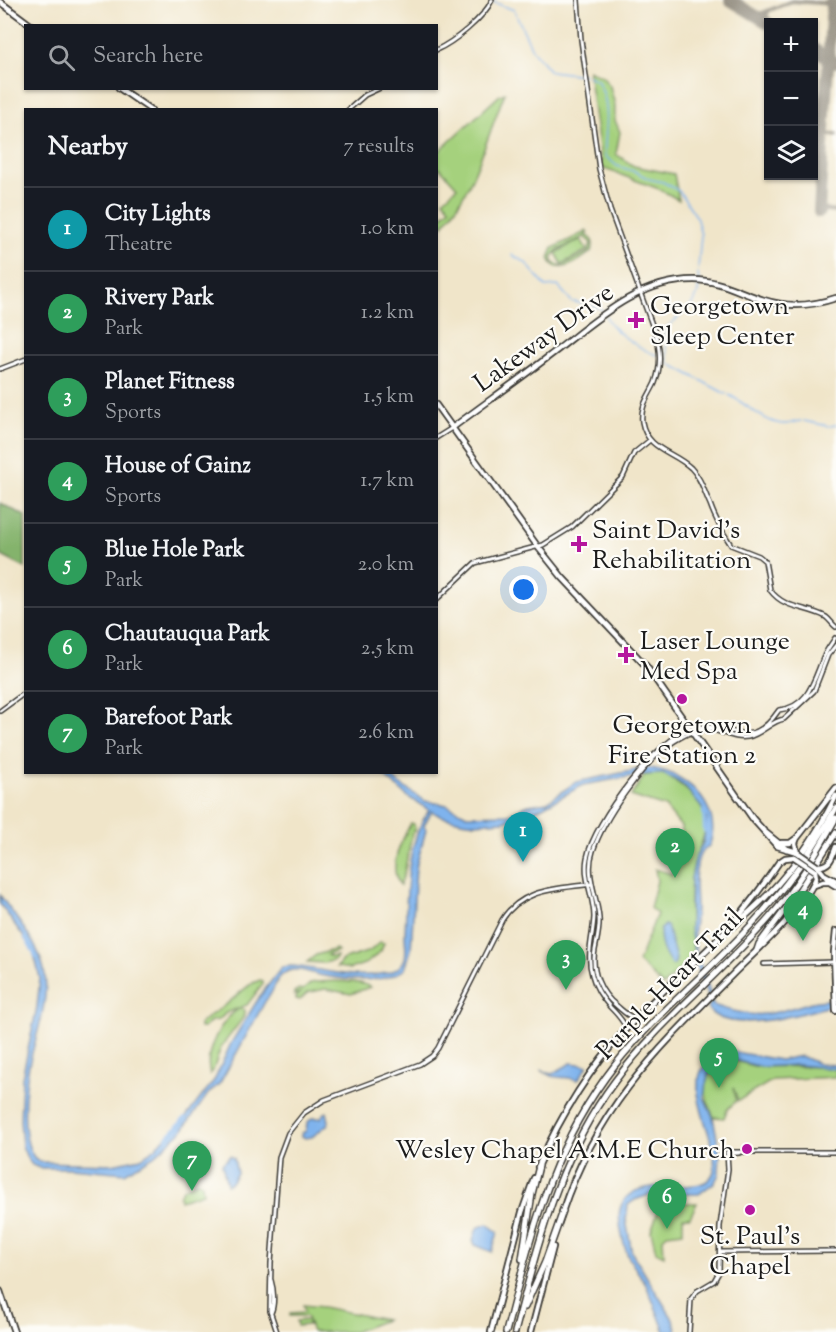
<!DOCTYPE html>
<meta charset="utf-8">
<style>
body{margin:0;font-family:"Sorts Mill Goudy",serif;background:#242831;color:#f1f3f6}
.controls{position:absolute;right:18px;top:18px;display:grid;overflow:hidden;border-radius:0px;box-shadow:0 2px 4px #0004}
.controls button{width:54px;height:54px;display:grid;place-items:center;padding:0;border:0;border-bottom:2px solid #363941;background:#171b24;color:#f1f3f6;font:30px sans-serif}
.you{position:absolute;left:524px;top:590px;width:21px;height:21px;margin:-15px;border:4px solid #fff;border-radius:50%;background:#1a73e8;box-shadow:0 0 0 9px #1a73e833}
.badge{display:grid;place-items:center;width:39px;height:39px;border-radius:50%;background:#db2777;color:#fff;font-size:20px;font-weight:700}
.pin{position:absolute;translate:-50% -50px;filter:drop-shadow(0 2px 3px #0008)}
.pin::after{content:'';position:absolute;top:32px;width:21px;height:18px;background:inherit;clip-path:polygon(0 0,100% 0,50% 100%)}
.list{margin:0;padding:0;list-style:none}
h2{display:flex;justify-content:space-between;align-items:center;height:78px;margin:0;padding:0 24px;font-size:26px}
h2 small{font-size:20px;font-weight:400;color:#9ea1a6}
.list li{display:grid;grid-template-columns:39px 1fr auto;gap:18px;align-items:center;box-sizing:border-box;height:84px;padding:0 24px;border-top:2px solid #363941}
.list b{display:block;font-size:22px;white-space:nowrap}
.list p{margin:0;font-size:20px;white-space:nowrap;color:#9ea1a6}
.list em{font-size:20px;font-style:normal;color:#9ea1a6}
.icon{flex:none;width:33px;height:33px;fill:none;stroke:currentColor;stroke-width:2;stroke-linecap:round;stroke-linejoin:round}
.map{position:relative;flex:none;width:836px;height:1332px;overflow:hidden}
.search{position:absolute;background:#171b24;box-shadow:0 2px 4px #0004;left:24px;top:24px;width:414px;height:66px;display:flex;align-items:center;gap:15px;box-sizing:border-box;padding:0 21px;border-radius:0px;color:#9ea1a6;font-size:22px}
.panel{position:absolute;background:#171b24;box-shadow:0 2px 4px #0004;left:24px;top:108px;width:414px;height:666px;border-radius:0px}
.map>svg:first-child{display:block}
.green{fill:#a5d17d;stroke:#60764c;stroke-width:1.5;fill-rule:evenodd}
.forest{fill:#84b36c;stroke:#506844;stroke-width:1.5}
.water{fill:#7fb3ed;stroke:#4e6884;stroke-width:1.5}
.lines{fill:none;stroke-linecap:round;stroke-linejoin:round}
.stream{stroke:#7fb3ed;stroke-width:1.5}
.river{stroke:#7fb3ed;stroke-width:4}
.taxiway{stroke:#868072;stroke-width:4.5}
.runway{stroke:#868072;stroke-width:12}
.minor-casing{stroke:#3c3a36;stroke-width:6}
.major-casing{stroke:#3c3a36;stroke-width:8}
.highway-casing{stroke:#3c3a36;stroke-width:8}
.minor{stroke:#fff;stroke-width:3}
.major{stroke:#fff;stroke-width:4.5}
.highway{stroke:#fff;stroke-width:5}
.major-bridge-casing{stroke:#3c3a36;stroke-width:8;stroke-linecap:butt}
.major-bridge{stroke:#fff;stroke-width:4.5}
.poi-dot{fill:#b5179e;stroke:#fdfcf7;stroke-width:2}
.labels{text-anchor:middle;stroke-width:4.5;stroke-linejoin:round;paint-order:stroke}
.poi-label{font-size:26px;fill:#1c1c1c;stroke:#fdfcf7;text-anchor:start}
.street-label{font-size:26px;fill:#1c1c1c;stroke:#fdfcf7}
</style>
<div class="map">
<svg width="836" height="1332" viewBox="0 0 836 1332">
<rect width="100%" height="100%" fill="#fdfcf7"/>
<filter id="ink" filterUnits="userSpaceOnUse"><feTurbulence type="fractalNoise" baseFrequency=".0167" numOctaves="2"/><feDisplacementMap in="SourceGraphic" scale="12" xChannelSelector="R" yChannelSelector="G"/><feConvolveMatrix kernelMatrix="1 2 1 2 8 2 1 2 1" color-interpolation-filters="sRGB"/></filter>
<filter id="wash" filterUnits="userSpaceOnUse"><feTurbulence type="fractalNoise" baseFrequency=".008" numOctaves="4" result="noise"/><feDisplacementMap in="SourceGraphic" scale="24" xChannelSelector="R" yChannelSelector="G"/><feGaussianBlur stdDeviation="1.35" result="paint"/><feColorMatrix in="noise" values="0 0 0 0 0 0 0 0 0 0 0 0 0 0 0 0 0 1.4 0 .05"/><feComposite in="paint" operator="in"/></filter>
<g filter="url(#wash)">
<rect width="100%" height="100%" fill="#f0e5c9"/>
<path class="green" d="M588 70 602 76 610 86 615 105V120L620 132 616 154 634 166 674 174 679 200 659 189 602 168Z
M505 93C486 138 476 187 443 225L437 220 450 208 443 200 457 187 440 168 437 170V153L500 95Z
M587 231 588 233 585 235 591 238 593 243 591 252C580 260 556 279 549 258L553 248ZM584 237 591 243 588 252 562 266 553 263 552 257 556 251Z
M581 239 587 250 562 264 556 253Z
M661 773C676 780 699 797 705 813 710 828 698 849 694 863 687 893 690 926 694 956L663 986 638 962 657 914 650 908 657 881 655 869 672 874 681 857 682 828 665 807 631 796 645 775Z
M411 823 414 824 415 829 412 834 404 874 400 885C387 866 402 840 411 823Z
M380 942 384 943 381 951 367 963 350 969 337 967 342 960 370 951Z
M336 949 338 951 327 955 331 957 337 956 335 960 324 963 307 962 316 955Z
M260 980 263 981V984L247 1005 226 1013 219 1020 211 1021 204 1028H200V1024C208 1016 215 1012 224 1006 236 998 246 984 260 980Z
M317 982C330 981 360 980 370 987L351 994 325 989 307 993 300 1000 296 999V996L302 992 294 995V992L299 989 303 990 311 983Z
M240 1008 245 1010 243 1018 221 1047 213 1071 210 1074C203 1053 221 1019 240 1008Z
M724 1060C738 1059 749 1067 762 1067 787 1066 811 1067 835 1067L836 1077 773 1080 738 1101 733 1087 736 1101 727 1110 724 1118 714 1117C704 1097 697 1071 724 1060Z
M197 1182 202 1183 203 1193 180 1200C177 1189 188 1185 197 1182Z
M675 1203H697L690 1217H683V1232L667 1234 663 1238 664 1256 656 1252 651 1231 660 1206Z
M303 1305 323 1307 385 1320 354 1332H312L308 1321V1325L297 1326 296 1321 308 1320 306 1316H290V1313L305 1312Z"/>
<path class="forest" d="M0 503 25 516V568L0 555Z"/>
<path class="water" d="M646 768C682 768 724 806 710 844 708 849 703 850 701 853 699 857 697 863 697 867 693 880 696 893 696 907 696 918 693 929 694 939 696 961 710 982 713 1005 758 1020 764 1016 808 1003 817 1000 827 1001 836 998V1004C809 1012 728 1037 708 1009L710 1003 697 969 690 929 691 878 696 855 703 843 707 819 701 807 684 786 675 780 663 774 639 775 583 785 541 808 504 821 475 823 461 821 440 816 432 811 424 825 426 830 416 867 411 950 405 969C384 985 345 980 319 975 311 973 300 968 292 970 274 974 275 993 266 1000L220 1083 208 1094 182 1131 154 1156 125 1173 70 1168H40L32 1165 27 1158 22 1146 20 1120 22 1078 37 1007 40 978 33 950 0 904V895C17 921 40 943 45 975 49 1001 35 1039 29 1065 25 1088 18 1147 39 1162L112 1164 141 1158 157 1147V1145L180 1125 215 1079 231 1043 260 996 282 967 292 966C324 969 361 982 393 971 399 968 403 964 405 958 407 949 405 943 405 935 407 893 405 845 429 810L408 797 381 773H388L398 783 425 801 447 805 467 815 510 814 528 805 547 802 576 782Z
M665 925 667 926 676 959 674 965H672C663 954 660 944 660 930Z
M729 1051 780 1060 801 1056 819 1064 836 1065V1069L798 1065 761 1067 730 1059 718 1063 708 1076 704 1097 713 1117 720 1153 719 1174 715 1182 699 1194 649 1195 635 1200 628 1205 626 1220 632 1253 673 1319 677 1332H665C659 1317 653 1301 646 1285 641 1276 634 1267 629 1258 624 1248 617 1219 620 1209 633 1166 708 1204 714 1170 719 1136 679 1089 709 1060 715 1054 721 1051 729 1051Z
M571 1063 588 1065 578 1080C564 1075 553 1081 541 1070L552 1074Z
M327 1112 329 1121 328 1124 312 1137 305 1138 302 1136V1133L306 1131 307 1123 312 1118H321L323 1114Z
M230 1156 234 1158 237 1173 232 1181 227 1185 222 1164Z
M487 1224 498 1232 492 1252 475 1245 473 1240 477 1228Z"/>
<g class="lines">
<path class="stream" d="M489 0H490
M493 2 514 10 533 51 550 71 584 75
M588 76 597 80C613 107 604 127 605 156L617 166 636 172 649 179 663 182 679 191 696 216 701 235 698 269
M512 255 525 262 546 287 558 286 572 302
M698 274C703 306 683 311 664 330L668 363 726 394
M574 302 595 306 601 309
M602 310 603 311
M606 316C610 330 643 351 657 355
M729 395C746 403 766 425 786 424 790 424 796 421 801 421
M804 421 828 426
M830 426 836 425"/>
<path class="river" d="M704 811 705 831
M26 938 37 958
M167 1138 185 1119"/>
<path class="taxiway" d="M831 0 826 3 830 5 832 10 836 4
M768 11 766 17 769 22
M753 13 760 14 792 1 836 4
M824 130 827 135H836
M819 209 836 211"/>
<path class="runway" d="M730 0 768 23
M814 49 835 62
M819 212 832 0"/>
</g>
</g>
<g filter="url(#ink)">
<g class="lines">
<g class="minor-casing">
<path id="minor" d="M578 0 581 40 599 169 610 210 655 333C661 350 661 367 655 383 649 396 640 406 642 422 647 450 673 451 691 468 701 478 704 491 710 504 715 518 723 533 731 545L759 556 765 561 770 590C785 610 806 606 826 617 830 620 832 624 836 627
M436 50C454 42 484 18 492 0
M348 110 365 95 380 88
M0 369 26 359
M436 438 452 428
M436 600 475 563 543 545 572 527 623 477 634 453 650 440
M0 711 26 692
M764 964 834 962
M636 1018C628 1017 623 1011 617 1006 600 993 591 971 595 950 597 939 600 929 599 918 597 895 585 874 593 851 604 818 642 764 670 744 683 735 701 725 717 731 728 734 736 739 748 737 762 734 771 721 784 719L814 691 828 655 836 645
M626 1028C623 1020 616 1013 610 1007 602 998 595 987 592 975 586 955 593 937 594 917 594 897 583 879 587 858 594 822 657 737 694 728 730 719 748 756 779 710 810 707 814 678 825 654 828 648 832 643 835 638
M727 1154 739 1153
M720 1252 836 1251
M271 1280C274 1290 275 1304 271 1313
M277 1332 270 1311 271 1263 279 1157 288 1133 304 1113 324 1100 420 1064 432 1056 438 1048 502 920C522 888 558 889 591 884
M689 1332 691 1299 697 1291 714 1281 719 1272 720 1226 728 1169 727 1152H836"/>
</g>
<g class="major-casing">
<path id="major" d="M0 2 32 26
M119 88 151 110
M436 405 538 547 562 577 646 666 753 819 777 846 797 852 795 843 797 838 836 788
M452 428C484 404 517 381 548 357 592 324 635 280 694 280 720 280 740 293 764 300 788 308 812 306 836 298
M765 832 786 849
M781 843H790L797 838
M817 866C830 867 832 857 836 847
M817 866 831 883 836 886
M825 875 836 881
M812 886 823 882H830
M836 931 834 952 836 1011
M538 1167C560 1117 589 1069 626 1029 656 995 692 966 724 933 745 911 762 887 779 862L785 858 794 857
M562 1212C597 1107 657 1050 733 974 759 948 802 911 816 878L815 871
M0 1291 14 1332
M491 1332 522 1212 534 1178
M531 1332 553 1247"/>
</g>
<g class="highway-casing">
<path id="highway" d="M725 932C773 897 810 849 836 796
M757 950 759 944 796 895 836 833
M522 1259 532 1194 539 1166
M525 1307 545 1262 563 1211
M506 1332C532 1233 550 1148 615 1065 648 1023 689 989 726 951 770 907 806 863 836 808
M515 1332C539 1242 558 1157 615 1081 660 1020 722 973 771 916 797 886 817 852 836 818"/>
</g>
<use href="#minor" class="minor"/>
<use href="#major" class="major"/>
<use href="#highway" class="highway"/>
<g class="major-bridge-casing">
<path id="major-bridge" d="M797 852 817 866
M794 857 815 871"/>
</g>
<use href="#major-bridge" class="major-bridge"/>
</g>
</g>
<g class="poi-dot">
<path d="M633 311h6v6h6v6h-6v6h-6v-6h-6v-6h6z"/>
<path d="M576 535h6v6h6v6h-6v6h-6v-6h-6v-6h6z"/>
<path d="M623 646h6v6h6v6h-6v6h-6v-6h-6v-6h6z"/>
<circle cx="682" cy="699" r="6"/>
<circle cx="747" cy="1149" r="6"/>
<circle cx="750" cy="1210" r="6"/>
</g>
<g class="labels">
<g class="poi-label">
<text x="650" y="314">Georgetown<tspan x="650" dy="30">Sleep Center</tspan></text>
<text x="592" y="538">Saint David's<tspan x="592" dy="30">Rehabilitation</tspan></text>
<text x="640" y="649">Laser Lounge<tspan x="640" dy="30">Med Spa</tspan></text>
<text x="682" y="733" text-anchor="middle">Georgetown<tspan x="682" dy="30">Fire Station 2</tspan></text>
<text x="735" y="1158" text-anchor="end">Wesley Chapel A.M.E Church</text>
<text x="750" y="1244" text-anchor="middle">St. Paul's<tspan x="750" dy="30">Chapel</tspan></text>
</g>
<g class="street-label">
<text transform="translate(543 337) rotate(-36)" y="9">Lakeway Drive</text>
<text transform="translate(669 983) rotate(-46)" y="9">Purple Heart Trail</text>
</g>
</g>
</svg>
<div class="controls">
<button>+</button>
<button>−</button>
<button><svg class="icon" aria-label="layers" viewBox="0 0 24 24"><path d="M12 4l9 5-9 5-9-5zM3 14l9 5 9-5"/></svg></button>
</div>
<div class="you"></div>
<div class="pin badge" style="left:523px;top:862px;background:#0f9aa8">1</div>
<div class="pin badge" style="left:675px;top:878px;background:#2e9e5b">2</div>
<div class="pin badge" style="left:566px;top:990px;background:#2e9e5b">3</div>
<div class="pin badge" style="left:803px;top:941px;background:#2e9e5b">4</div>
<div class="pin badge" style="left:719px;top:1088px;background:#2e9e5b">5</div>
<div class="pin badge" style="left:667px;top:1229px;background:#2e9e5b">6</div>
<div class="pin badge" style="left:192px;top:1191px;background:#2e9e5b">7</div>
<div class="search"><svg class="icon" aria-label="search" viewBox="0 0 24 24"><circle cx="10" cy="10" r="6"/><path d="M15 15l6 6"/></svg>Search here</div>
<section class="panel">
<h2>Nearby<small>7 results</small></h2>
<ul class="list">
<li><span class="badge" style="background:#0f9aa8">1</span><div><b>City Lights</b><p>Theatre</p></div><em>1.0 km</em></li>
<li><span class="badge" style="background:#2e9e5b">2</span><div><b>Rivery Park</b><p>Park</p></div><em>1.2 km</em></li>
<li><span class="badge" style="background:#2e9e5b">3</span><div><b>Planet Fitness</b><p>Sports</p></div><em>1.5 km</em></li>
<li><span class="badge" style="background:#2e9e5b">4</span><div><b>House of Gainz</b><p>Sports</p></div><em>1.7 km</em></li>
<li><span class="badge" style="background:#2e9e5b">5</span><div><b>Blue Hole Park</b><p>Park</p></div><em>2.0 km</em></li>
<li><span class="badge" style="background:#2e9e5b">6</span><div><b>Chautauqua Park</b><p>Park</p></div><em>2.5 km</em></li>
<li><span class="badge" style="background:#2e9e5b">7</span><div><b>Barefoot Park</b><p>Park</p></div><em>2.6 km</em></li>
</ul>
</section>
</div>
